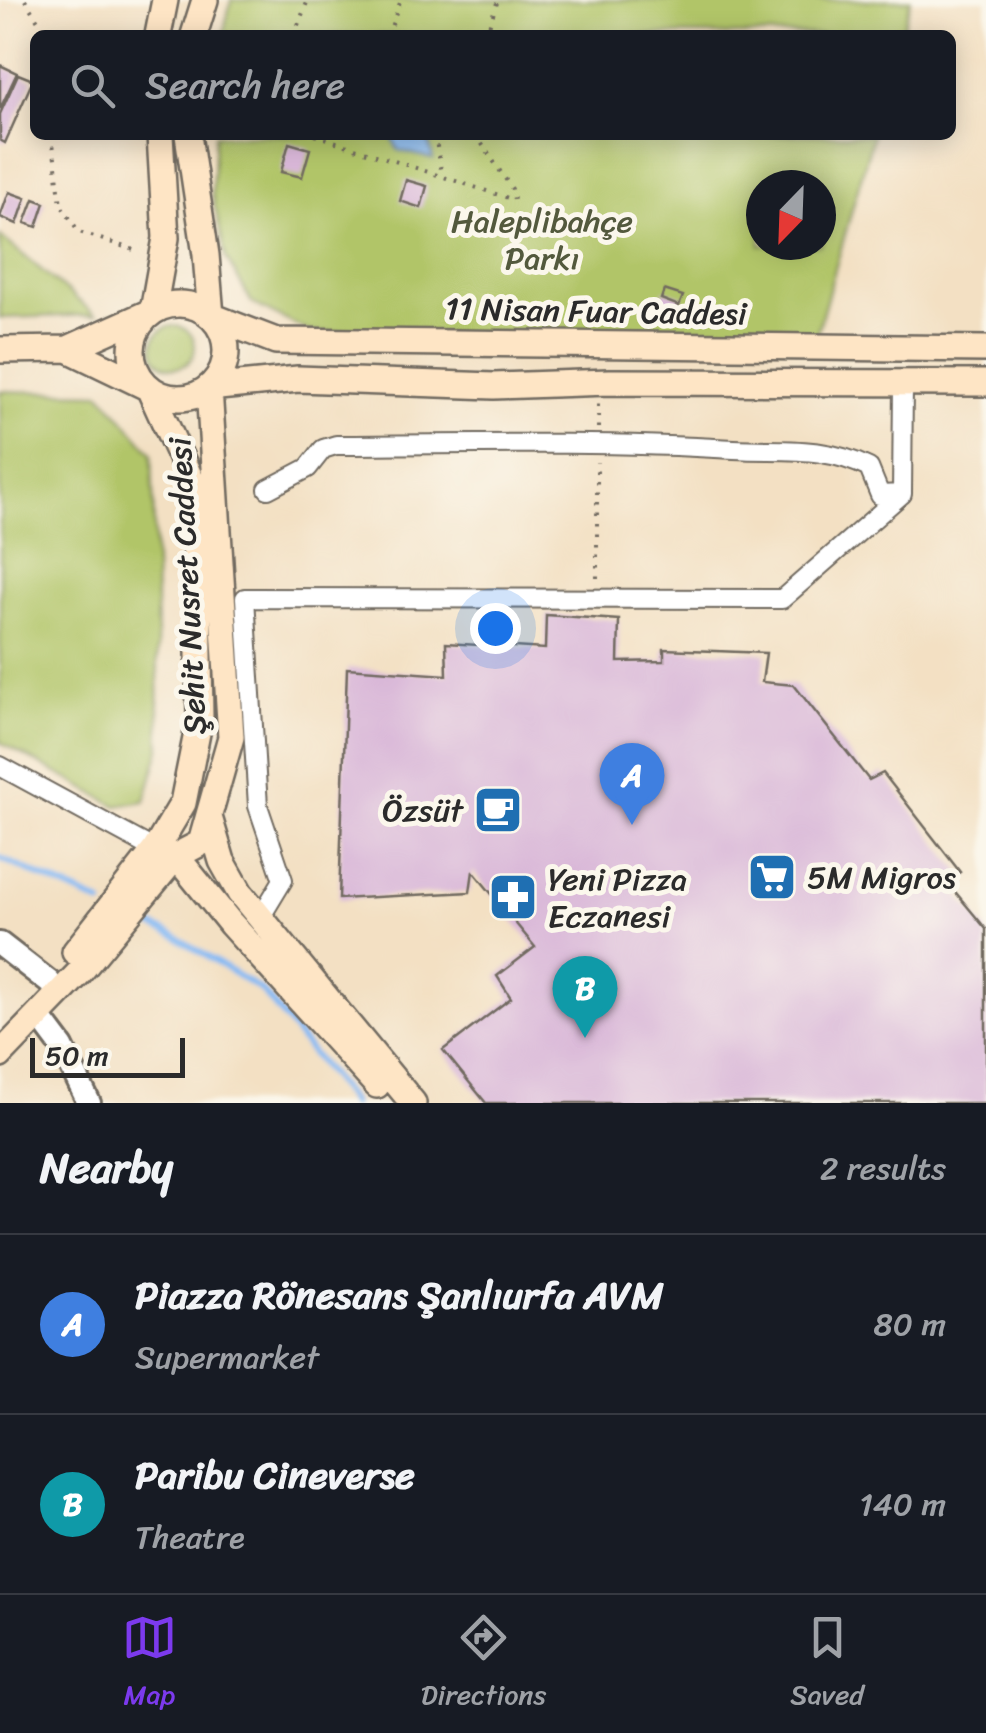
<!DOCTYPE html>
<meta charset="utf-8">
<style>
body{margin:0;font-family:Sriracha,sans-serif;background:#20242c;color:#f1f3f6}
.compass{position:absolute;left:746px;top:170px;width:90px;height:90px;border-radius:50%;background:#171b24;box-shadow:0 5px 25px #0003;rotate:203deg}
.scale{position:absolute;left:30px;bottom:25px;width:155px;box-sizing:border-box;padding-left:10px;border:5px solid #2b2b2b;border-top:0;font-size:28px;line-height:35px;white-space:nowrap;color:#2b2b2b;-webkit-text-stroke:8px #fbf7ec;paint-order:stroke}
.you{position:absolute;left:495px;top:628px;width:35px;height:35px;margin:-25px;border:8px solid #fff;border-radius:50%;background:#1a73e8;box-shadow:0 0 0 15px #1a73e833}
.badge{display:grid;place-items:center;width:65px;height:65px;border-radius:50%;background:#7c3aed;color:#fff;font-size:32px;font-weight:700}
.pin{position:absolute;translate:-50% -82px;filter:drop-shadow(0 2px 5px #0008)}
.pin::after{content:'';position:absolute;top:52px;width:35px;height:30px;background:inherit;clip-path:polygon(0 0,100% 0,50% 100%)}
.list{margin:0;padding:0;list-style:none}
h2{display:flex;justify-content:space-between;align-items:center;height:130px;margin:0;padding:0 40px;font-size:42px}
h2 small{font-size:32px;font-weight:400;color:#9ea1a6}
.list li{display:grid;grid-template-columns:65px 1fr auto;gap:30px;align-items:center;box-sizing:border-box;height:180px;padding:0 40px;border-top:2px solid #363941}
.list b{display:block;font-size:38px;white-space:nowrap}
.list p{margin:0;font-size:32px;white-space:nowrap;color:#9ea1a6}
.list em{font-size:32px;font-style:normal;color:#9ea1a6}
.icon{flex:none;width:55px;height:55px;fill:none;stroke:currentColor;stroke-width:2;stroke-linecap:round;stroke-linejoin:round}
.map{position:relative;flex:none;width:986px;height:1103px;overflow:hidden}
.search{position:absolute;background:#171b24;box-shadow:0 5px 25px #0003;left:30px;right:30px;top:30px;height:110px;display:flex;align-items:center;gap:25px;box-sizing:border-box;padding:0 35px;border-radius:15px;color:#9ea1a6;font-size:38px}
.sheet{height:490px;background:#171b24}
nav{display:flex;justify-content:space-around;align-items:center;box-sizing:border-box;height:140px;border-top:2px solid #363941;background:#171b24;font-size:28px;color:#9ea1a6}
nav a{display:grid;justify-items:center;gap:5px}
nav .on{color:#7c3aed}
.map>svg:first-child{display:block}
.green{fill:#b1c568;stroke:#6e784a;stroke-width:2.5;fill-rule:evenodd}
.water{fill:#85baf4;stroke:#587290;stroke-width:2.5}
.lines{fill:none;stroke-linecap:round;stroke-linejoin:round}
.stream{stroke:#85baf4;stroke-width:6}
.building{fill:#d9b7d8}
.minor-casing{stroke:#716a60;stroke-width:22}
.tertiary-casing{stroke:#716a60;stroke-width:28}
.secondary-casing{stroke:#716a60;stroke-width:30}
.path{stroke:#716a60;stroke-width:4;stroke-dasharray:2.5 8;stroke-linecap:butt}
.minor{stroke:#fff;stroke-width:18}
.tertiary{stroke:#fff;stroke-width:22}
.secondary{stroke:#fee5c5;stroke-width:25}
.labels{text-anchor:middle;stroke-width:10;stroke-linejoin:round;paint-order:stroke}
.park-label{font-size:32px;fill:#53593d;stroke:#fbf7ec}
.street-label{font-size:32px;fill:#2b2b2b;stroke:#fbf7ec}
.poi-label{font-size:32px;fill:#2b2b2b;stroke:#fbf7ec;text-anchor:start}
</style>
<div class="map">
<svg width="986" height="1103" viewBox="0 0 986 1103">
<rect width="100%" height="100%" fill="#fbf7ec"/>
<filter id="ink" filterUnits="userSpaceOnUse"><feTurbulence type="fractalNoise" baseFrequency=".01" numOctaves="2"/><feDisplacementMap in="SourceGraphic" scale="20" xChannelSelector="R" yChannelSelector="G"/><feConvolveMatrix kernelMatrix="1 2 1 2 8 2 1 2 1" color-interpolation-filters="sRGB"/></filter>
<filter id="wash" filterUnits="userSpaceOnUse"><feTurbulence type="fractalNoise" baseFrequency=".0048" numOctaves="4" result="noise"/><feDisplacementMap in="SourceGraphic" scale="40" xChannelSelector="R" yChannelSelector="G"/><feGaussianBlur stdDeviation="2.25" result="paint"/><feColorMatrix in="noise" values="0 0 0 0 0 0 0 0 0 0 0 0 0 0 0 0 0 1.4 0 .05"/><feComposite in="paint" operator="in"/></filter>
<g filter="url(#wash)">
<rect width="100%" height="100%" fill="#f3e0c3"/>
<path class="green" d="M231 0H911L901 35H223Z
M215 135H873L815 340 310 332 252 303 226 258 212 194ZM761 185H821V245H761Z
M0 236 96 315 0 318Z
M153 347a21 21 0 1 1 42 0a21 21 0 1 1-42 0Z
M0 391 101 393 152 453 160 749 145 801 117 806 0 742Z"/>
<path class="water" d="M391 135H427L433 159 398 150Z"/>
<g class="lines">
<path class="stream" d="M0 858 102 904
M132 917 175 936 262 991 352 1103"/>
</g>
<g id="blocks">
<path class="building" d="M0 65 17 73 0 109Z
M18 74 33 80 5 143 0 140V114Z
M289 143 310 149 302 177 281 172Z
M406 180 427 186 421 208 400 201Z
M9 192 26 198 17 224 0 217Z
M34 199 45 203 37 227 25 223Z
M664 290 683 296 679 306 661 299Z
M546 615 619 620 618 662 664 661V649L766 653 762 682 794 685 869 780 883 773 960 872 947 882 986 929V1103H486L443 1050 511 998 497 976 535 947 473 871 470 892 339 899 347 668 447 675 446 643 545 649Z"/>
</g>
</g>
<g filter="url(#ink)">
<use href="#blocks" fill-opacity="0" stroke="#716a60" stroke-width="2.5"/>
<g class="lines">
<g class="minor-casing">
<path id="minor" d="M268 489 308 468 323 449 336 445C469 444 602 441 734 449 783 452 823 445 869 468L880 495 902 494
M0 766 155 850
M260 918 283 880 258 806 245 598 782 599 902 494 903 385"/>
</g>
<g class="tertiary-casing">
<path id="tertiary" d="M0 944 49 982
M38 1015 62 1047 89 1103"/>
</g>
<g class="secondary-casing">
<path id="secondary" d="M158 35 165 0
M194 35 205 0
M188 135 206 255 211 316 276 341 986 349
M132 351a47 47 0 1 1 94 0a47 47 0 1 1-94 0Z
M68 349 149 388 191 480 198 588 200 718 183 803 155 850 75 952
M0 350 68 349 153 311 166 238 160 135
M209 817 222 861 240 893 413 1103
M176 856 231 924 377 1085
M0 1055 80 972 176 856 201 843 231 737 209 388 298 379 494 386 609 382 986 383"/>
</g>
<path class="path" d="M25 0 47 35
M294 35 308 0
M388 35 401 0
M486 35 498 0
M52 135 61 205 79 232 140 252
M315 135 514 200
M435 135 442 176
M476 135 512 189 514 200
M598 428V402
M597 578V462"/>
<use href="#minor" class="minor"/>
<use href="#tertiary" class="tertiary"/>
<use href="#secondary" class="secondary"/>
</g>
</g>
<defs>
<g id="cafe-square" transform="scale(2.5)"><rect x="-9" y="-9" width="18" height="18" rx="4" fill="#1f6fb2" stroke="#fbf7ec"/><path d="M-5.5-4.5H6V0H3Q3 3.5 0 3.5H-2.5Q-5.5 3.5-5.5 0ZM3-3.2v2h1.7v-2ZM-6 4.5H4V6H-6Z" fill="#fff"/></g>
<g id="supermarket-square" transform="scale(2.5)"><rect x="-9" y="-9" width="18" height="18" rx="4" fill="#1f6fb2" stroke="#fbf7ec"/><path d="M-6-5.5h2.5l.6 2H6L4.5 2H-2.5L-4.4-4H-6ZM-1.5 3.2a1.3 1.3 0 1 0 .1 0ZM3 3.2a1.3 1.3 0 1 0 .1 0Z" fill="#fff"/></g>
<g id="pharmacy-square" transform="scale(2.5)"><rect x="-9" y="-9" width="18" height="18" rx="4" fill="#1f6fb2" stroke="#fbf7ec"/><path d="M-2-6h4v4h4v4h-4v4h-4v-4h-4v-4h4Z" fill="#fff"/></g>
</defs>
<g fill-rule="evenodd">
<use href="#cafe-square" x="498" y="810"/>
<use href="#supermarket-square" x="772" y="877"/>
<use href="#pharmacy-square" x="513" y="897"/>
</g>
<g class="labels">
<g class="park-label">
<text x="542" y="232">Haleplibahçe<tspan x="542" dy="37">Parkı</tspan></text>
</g>
<g class="street-label">
<text transform="translate(596 311) rotate(1)" y="11">11 Nisan Fuar Caddesi</text>
<text transform="translate(187 586) rotate(-93)" y="11">Şehit Nusret Caddesi</text>
</g>
<g class="poi-label">
<text x="463" y="821" text-anchor="end">Özsüt</text>
<text x="807" y="888">5M Migros</text>
<text x="548" y="890">Yeni Pizza<tspan x="548" dy="37">Eczanesi</tspan></text>
</g>
</g>
</svg>
<svg class="compass" viewBox="-18 -18 36 36"><path d="M0-13l5 13h-10z" fill="#e53935"/><path d="M0 13l5-13h-10z" fill="#9ea1a6"/></svg>
<div class="scale">50 m</div>
<div class="you"></div>
<div class="pin badge" style="left:632px;top:825px;background:#3f7fe0">A</div>
<div class="pin badge" style="left:585px;top:1038px;background:#0f9aa8">B</div>
<div class="search"><svg class="icon" aria-label="search" viewBox="0 0 24 24"><circle cx="10" cy="10" r="6"/><path d="M15 15l6 6"/></svg>Search here</div>
</div>
<section class="sheet">
<h2>Nearby<small>2 results</small></h2>
<ul class="list">
<li><span class="badge" style="background:#3f7fe0">A</span><div><b>Piazza Rönesans Şanlıurfa AVM</b><p>Supermarket</p></div><em>80 m</em></li>
<li><span class="badge" style="background:#0f9aa8">B</span><div><b>Paribu Cineverse</b><p>Theatre</p></div><em>140 m</em></li>
</ul>
</section>
<nav>
<a class="on"><svg class="icon" aria-label="map" viewBox="0 0 24 24"><path d="M3 6l6-2 6 2 6-2v14l-6 2-6-2-6 2zM9 4v14M15 6v14"/></svg>Map</a>
<a><svg class="icon" aria-label="directions" viewBox="0 0 24 24"><path d="M12 3l9 9-9 9-9-9zM9 14v-3h6M13 9l2 2-2 2"/></svg>Directions</a>
<a><svg class="icon" aria-label="saved" viewBox="0 0 24 24"><path d="M7 4h10v16l-5-4-5 4z"/></svg>Saved</a>
</nav>
